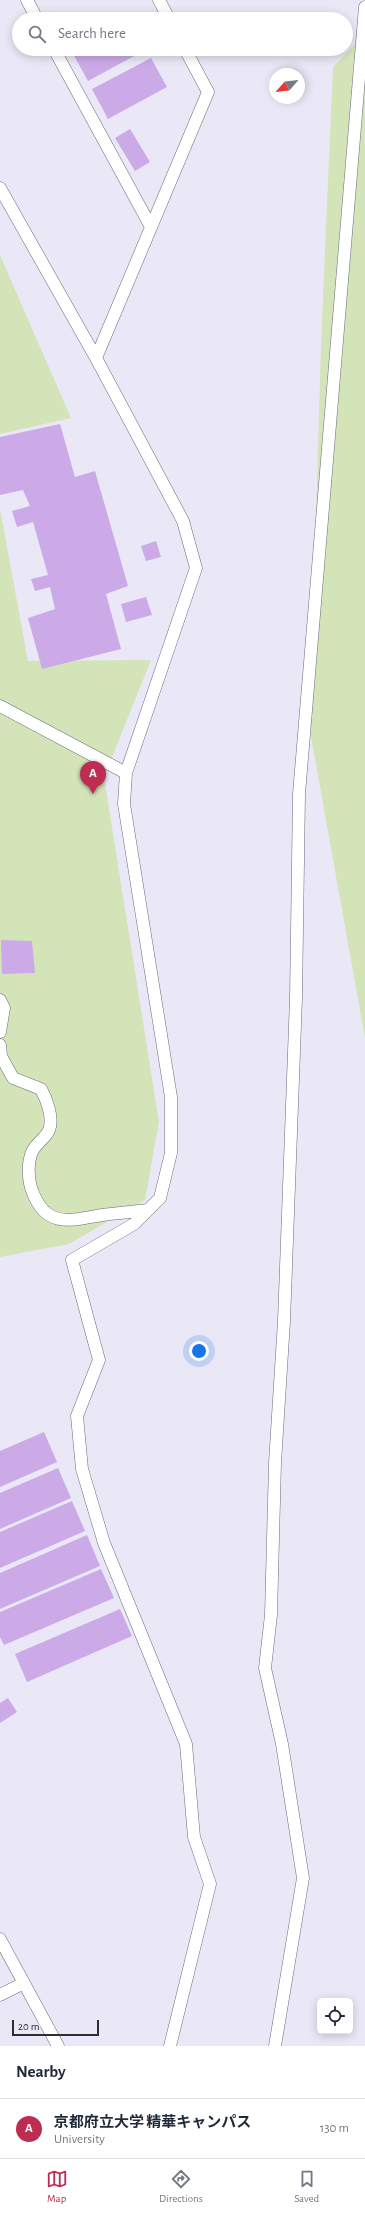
<!DOCTYPE html>
<meta charset="utf-8">
<style>
body{margin:0;font-family:"Alegreya Sans","Noto Sans JP",sans-serif;background:#f2f2f3;color:#1f2937}
.controls{position:absolute;right:12px;bottom:12px;display:grid;overflow:hidden;border-radius:6px;box-shadow:0 2px 10px #0003}
.controls button{width:36px;height:36px;display:grid;place-items:center;padding:0;border:0;border-bottom:1px solid #e0e1e3;background:#fff;color:#1f2937;font:20px sans-serif}
.compass{position:absolute;left:269px;top:68px;width:36px;height:36px;border-radius:50%;background:#fff;box-shadow:0 2px 10px #0003;rotate:243deg}
.scale{position:absolute;left:12px;bottom:10px;width:87px;box-sizing:border-box;padding-left:4px;border:2px solid #2e2d32;border-top:0;font-size:11px;line-height:14px;white-space:nowrap;color:#2e2d32;-webkit-text-stroke:3px #eae8f6;paint-order:stroke}
.you{position:absolute;left:199px;top:1351px;width:14px;height:14px;margin:-10px;border:3px solid #fff;border-radius:50%;background:#1a73e8;box-shadow:0 0 0 6px #1a73e833}
.badge{display:grid;place-items:center;width:26px;height:26px;border-radius:50%;background:#bd2d51;color:#fff;font-size:13px;font-weight:700}
.pin{position:absolute;translate:-50% -33px;filter:drop-shadow(0 1px 2px #0008)}
.pin::after{content:'';position:absolute;top:21px;width:14px;height:12px;background:inherit;clip-path:polygon(0 0,100% 0,50% 100%)}
.list{margin:0;padding:0;list-style:none}
h2{display:flex;justify-content:space-between;align-items:center;height:52px;margin:0;padding:0 16px;font-size:17px}
h2 small{font-size:13px;font-weight:400;color:#747a83}
.list li{display:grid;grid-template-columns:26px 1fr auto;gap:12px;align-items:center;box-sizing:border-box;height:60px;padding:0 16px;border-top:1px solid #e0e1e3}
.list b{display:block;font-size:15px;white-space:nowrap}
.list p{margin:0;font-size:13px;white-space:nowrap;color:#747a83}
.list em{font-size:13px;font-style:normal;color:#747a83}
.icon{flex:none;width:22px;height:22px;fill:none;stroke:currentColor;stroke-width:2;stroke-linecap:round;stroke-linejoin:round}
.map{position:relative;flex:none;width:365px;height:2046px;overflow:hidden}
.search{position:absolute;background:#fff;box-shadow:0 2px 10px #0003;left:12px;right:12px;top:12px;height:44px;display:flex;align-items:center;gap:10px;box-sizing:border-box;padding:0 14px;border-radius:22px;color:#747a83;font-size:15px}
.sheet{height:112px;background:#fff}
nav{display:flex;justify-content:space-around;align-items:center;box-sizing:border-box;height:56px;border-top:1px solid #e0e1e3;background:#fff;font-size:11px;color:#747a83}
nav a{display:grid;justify-items:center;gap:2px}
nav .on{color:#bd2d51}
.map>svg:first-child{display:block}
.green{fill:#d3e4b8}
.building{fill:#ccaae7}
.lines{fill:none;stroke-linecap:round;stroke-linejoin:round}
.lane-casing{stroke:#6c6a77;stroke-width:13}
.lane{stroke:#fff;stroke-width:12}
</style>
<div class="map">
<svg width="365" height="2046" viewBox="0 0 365 2046">
<rect width="100%" height="100%" fill="#eae8f6"/>
<path class="green" d="M365 34V1038L310 731 321 345 333 67Z
M0 255 71 418 0 434Z
M0 509 28 661 151 660 104 777 159 1122 145 1200 69 1244 0 1257Z"/>
<path class="building" d="M78 49H147L88 81 72 52Z
M151 58 167 87 108 119 92 89Z
M130 129 150 162 135 171 115 138Z
M60 424 75 477 95 471 128 586 106 594 121 649 42 669 28 618 55 609 50 587 35 591 31 579 48 575 33 522 17 527 12 511 30 506 23 490 0 495V437Z
M156 541 161 557 146 561 141 546Z
M146 597 152 615 126 622 121 604Z
M1 940 32 941 35 973 2 974Z
M44 1432 57 1462 0 1487V1451Z
M58 1468 71 1498 0 1529V1493Z
M72 1501 85 1531 0 1568V1532Z
M87 1535 100 1566 0 1609V1573Z
M101 1569 114 1598 4 1645 0 1637V1612Z
M120 1609 132 1636 27 1682 15 1654Z
M8 1698 17 1712 0 1723V1703Z"/>
<g class="lines">
<g class="lane-casing">
<path id="lane" d="M27 0 37 19
M159 0 169 19
M54 49 151 227
M0 188 96 358
M0 706 126 773
M0 1000 4 1008 0 1032
M0 1045 1 1056 13 1078 41 1089C46 1098 54 1118 49 1130 46 1138 36 1143 32 1152 27 1164 28 1181 33 1193 47 1229 72 1220 102 1215 117 1213 133 1212 148 1210
M0 1939 58 2046
M0 1995 24 1983
M170 2046 210 1884 194 1837 186 1744 104 1543 82 1469 77 1416 99 1360 72 1260 134 1224 160 1198 171 1153V1097L124 804 126 773 196 568 183 521 96 358 208 92 185 49
M275 2046 303 1878 282 1744 265 1668 271 1615 275 1463 284 1321 296 998 299 794 365 7"/>
</g>
<use href="#lane" class="lane"/>
</g>
</svg>
<div class="controls">
<button><svg class="icon" aria-label="locate" viewBox="0 0 24 24"><circle cx="12" cy="12" r="6"/><path d="M12 2v4M12 18v4M2 12h4M18 12h4"/></svg></button>
</div>
<svg class="compass" viewBox="-18 -18 36 36"><path d="M0-13l5 13h-10z" fill="#e53935"/><path d="M0 13l5-13h-10z" fill="#747a83"/></svg>
<div class="scale">20 m</div>
<div class="you"></div>
<div class="pin badge" style="left:93px;top:794px">A</div>
<div class="search"><svg class="icon" aria-label="search" viewBox="0 0 24 24"><circle cx="10" cy="10" r="6"/><path d="M15 15l6 6"/></svg>Search here</div>
</div>
<section class="sheet">
<h2>Nearby<small></small></h2>
<ul class="list">
<li><span class="badge">A</span><div><b>京都府立大学 精華キャンパス</b><p>University</p></div><em>130 m</em></li>
</ul>
</section>
<nav>
<a class="on"><svg class="icon" aria-label="map" viewBox="0 0 24 24"><path d="M3 6l6-2 6 2 6-2v14l-6 2-6-2-6 2zM9 4v14M15 6v14"/></svg>Map</a>
<a><svg class="icon" aria-label="directions" viewBox="0 0 24 24"><path d="M12 3l9 9-9 9-9-9zM9 14v-3h6M13 9l2 2-2 2"/></svg>Directions</a>
<a><svg class="icon" aria-label="saved" viewBox="0 0 24 24"><path d="M7 4h10v16l-5-4-5 4z"/></svg>Saved</a>
</nav>
